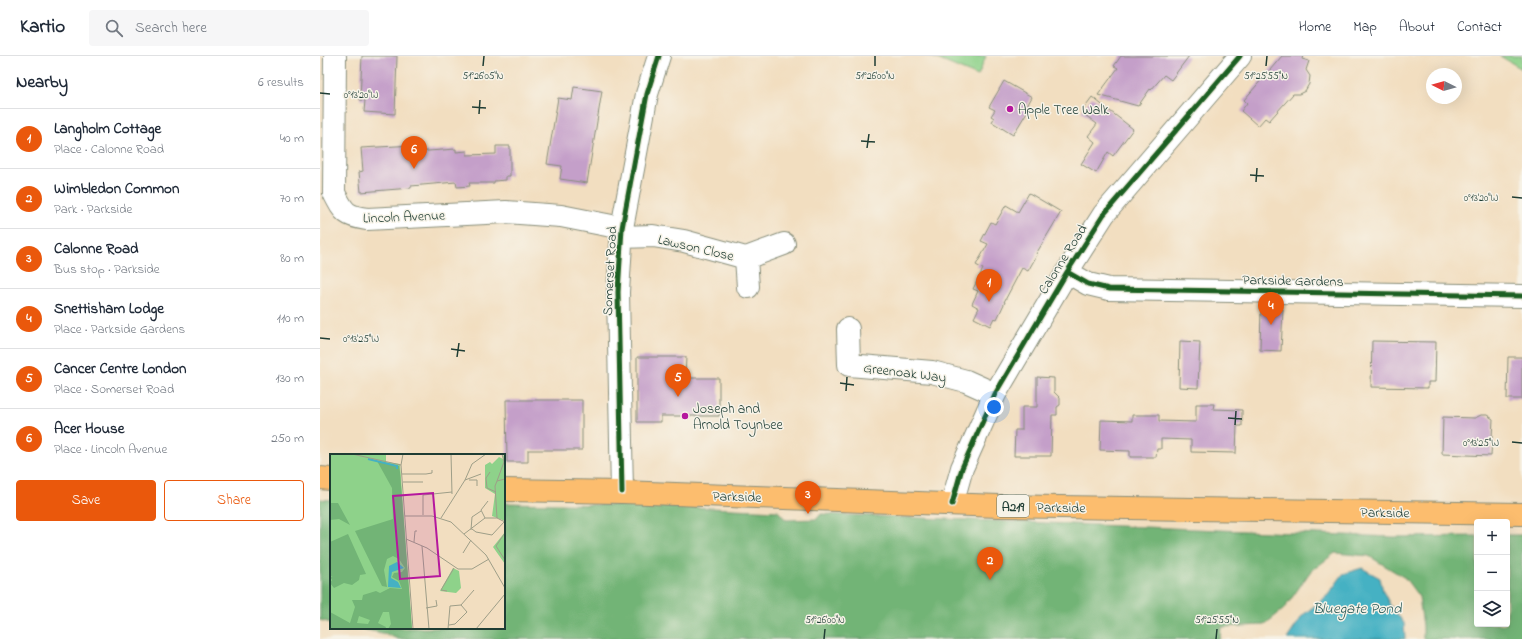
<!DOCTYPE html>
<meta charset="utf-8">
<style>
body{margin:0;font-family:"Indie Flower",sans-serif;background:#f6f6f7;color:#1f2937}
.controls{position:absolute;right:12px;bottom:12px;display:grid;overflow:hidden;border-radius:4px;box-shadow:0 4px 16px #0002}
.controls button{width:36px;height:36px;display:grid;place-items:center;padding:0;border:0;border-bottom:1px solid #e0e1e3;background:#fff;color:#1f2937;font:20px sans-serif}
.compass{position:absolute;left:1106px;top:12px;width:36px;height:36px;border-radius:50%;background:#fff;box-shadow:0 4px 16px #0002;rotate:275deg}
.you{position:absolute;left:674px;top:351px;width:14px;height:14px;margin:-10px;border:3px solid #fff;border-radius:50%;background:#1a73e8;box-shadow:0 0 0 6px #1a73e833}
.badge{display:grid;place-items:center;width:26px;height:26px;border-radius:50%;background:#ea580c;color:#fff;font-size:13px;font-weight:700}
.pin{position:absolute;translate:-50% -33px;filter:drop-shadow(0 1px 2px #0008)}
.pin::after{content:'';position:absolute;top:21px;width:14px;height:12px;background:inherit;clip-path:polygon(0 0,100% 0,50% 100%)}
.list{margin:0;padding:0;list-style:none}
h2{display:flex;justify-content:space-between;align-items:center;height:52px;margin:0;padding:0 16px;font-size:17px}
h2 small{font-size:13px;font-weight:400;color:#747a83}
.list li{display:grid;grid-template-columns:26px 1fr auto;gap:12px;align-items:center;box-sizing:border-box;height:60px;padding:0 16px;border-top:1px solid #e0e1e3}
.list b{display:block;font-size:15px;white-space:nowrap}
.list p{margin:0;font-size:13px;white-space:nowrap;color:#747a83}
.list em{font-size:13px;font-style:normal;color:#747a83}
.actions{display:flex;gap:8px;padding:12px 16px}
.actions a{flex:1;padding:9px 0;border:1px solid #ea580c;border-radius:4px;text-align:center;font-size:14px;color:#ea580c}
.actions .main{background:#ea580c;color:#fff}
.icon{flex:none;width:22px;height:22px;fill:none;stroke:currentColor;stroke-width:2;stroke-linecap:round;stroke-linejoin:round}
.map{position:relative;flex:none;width:1202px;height:583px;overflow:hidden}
header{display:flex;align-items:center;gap:24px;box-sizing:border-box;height:56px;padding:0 20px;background:#fff;border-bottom:1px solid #e0e1e3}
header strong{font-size:19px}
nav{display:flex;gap:22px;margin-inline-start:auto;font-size:14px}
.search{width:280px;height:36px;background:#f6f6f7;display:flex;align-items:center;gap:10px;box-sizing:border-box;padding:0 14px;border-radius:4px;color:#747a83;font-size:15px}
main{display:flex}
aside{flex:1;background:#fff}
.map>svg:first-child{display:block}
.green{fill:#8ed28a;stroke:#56885f}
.forest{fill:#72b476;stroke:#487855}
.water{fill:#45b1c3;stroke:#32777c}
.building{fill:#c49fc9}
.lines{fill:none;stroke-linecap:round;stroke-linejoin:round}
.minor-casing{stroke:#888e7a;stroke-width:24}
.major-casing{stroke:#888e7a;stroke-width:24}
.minor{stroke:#fff;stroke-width:22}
.major{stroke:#fcbd6e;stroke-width:22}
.cycleway-casing{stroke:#f7f3e8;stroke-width:8}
.cycleway{stroke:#1b5e20;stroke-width:5}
.ticks{fill:none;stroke:#1f3d34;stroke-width:1.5}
.poi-dot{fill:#b5179e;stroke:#f7f3e8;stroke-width:1.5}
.labels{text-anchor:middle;stroke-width:3;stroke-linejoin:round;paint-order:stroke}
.shield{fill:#f7f3e8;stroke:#60746a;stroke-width:1}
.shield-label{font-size:13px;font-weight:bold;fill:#1f3d34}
.poi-label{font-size:14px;fill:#1f3d34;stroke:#f7f3e8;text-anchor:start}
.street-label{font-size:14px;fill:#1f3d34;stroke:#f7f3e8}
.water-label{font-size:15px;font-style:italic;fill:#285a58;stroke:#f7f3e8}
.inset-river{fill:none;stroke:#45b1c3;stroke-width:2}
.inset-road{fill:none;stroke:#9e9e88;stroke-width:1}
.view{fill:#b5179e;fill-opacity:0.15;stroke:#b5179e;stroke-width:2}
.inset-edge{fill:none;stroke:#1f3d34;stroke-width:2}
.ticks-label{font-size:10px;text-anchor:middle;fill:#1f3d34;stroke:#f7f3e8;stroke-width:3;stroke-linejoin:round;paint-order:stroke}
</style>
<header>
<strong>Kartio</strong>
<div class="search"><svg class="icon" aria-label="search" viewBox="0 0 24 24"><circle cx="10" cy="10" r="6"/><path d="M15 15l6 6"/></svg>Search here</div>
<nav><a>Home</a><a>Map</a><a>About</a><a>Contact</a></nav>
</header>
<main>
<aside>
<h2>Nearby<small>6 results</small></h2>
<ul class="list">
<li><span class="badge">1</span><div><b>Langholm Cottage</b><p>Place · Calonne Road</p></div><em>40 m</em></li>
<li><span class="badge">2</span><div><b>Wimbledon Common</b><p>Park · Parkside</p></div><em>70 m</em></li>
<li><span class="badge">3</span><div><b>Calonne Road</b><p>Bus stop · Parkside</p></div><em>80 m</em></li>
<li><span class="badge">4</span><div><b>Snettisham Lodge</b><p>Place · Parkside Gardens</p></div><em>110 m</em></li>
<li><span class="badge">5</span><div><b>Cancer Centre London</b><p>Place · Somerset Road</p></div><em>130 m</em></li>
<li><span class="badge">6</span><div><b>Acer House</b><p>Place · Lincoln Avenue</p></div><em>250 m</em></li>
</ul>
<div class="actions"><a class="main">Save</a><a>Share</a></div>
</aside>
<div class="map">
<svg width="1202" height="583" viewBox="0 0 1202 583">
<rect width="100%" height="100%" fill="#f7f3e8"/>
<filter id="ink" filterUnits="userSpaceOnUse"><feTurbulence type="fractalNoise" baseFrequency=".025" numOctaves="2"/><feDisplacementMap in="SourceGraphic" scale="8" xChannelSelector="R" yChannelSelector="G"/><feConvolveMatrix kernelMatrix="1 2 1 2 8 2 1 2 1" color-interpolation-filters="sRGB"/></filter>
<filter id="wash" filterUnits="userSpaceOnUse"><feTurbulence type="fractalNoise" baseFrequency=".012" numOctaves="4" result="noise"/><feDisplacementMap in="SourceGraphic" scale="16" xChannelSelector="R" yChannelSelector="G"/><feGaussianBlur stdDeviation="0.9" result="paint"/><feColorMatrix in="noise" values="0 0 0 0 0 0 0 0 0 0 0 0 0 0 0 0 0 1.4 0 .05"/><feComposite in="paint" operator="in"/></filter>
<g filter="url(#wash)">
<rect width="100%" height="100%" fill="#f2dec0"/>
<path class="green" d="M610 0H666L658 20Z
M1180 0H1202V13Z"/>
<path class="forest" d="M0 443 11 444V567L0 564Z
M184 447 345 450 458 455 466 464 497 463 501 458 1073 481 1157 480V568H1187V479H1202V583H1103V570L1099 541 1085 522 1049 500 1015 497 990 516 964 553 944 569 901 571 900 583H78L66 578 38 572H184Z"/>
<path class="water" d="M1042 512 1060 522 1063 535 1070 549 1084 567 1085 583H967L983 559 1008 539 1023 518Z"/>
<g id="blocks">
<path class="building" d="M42 0H77L75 58 44 56 45 44H40Z
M801 0H869L851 24 844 19 831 34 830 33 818 50 778 39 798 12 794 10Z
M962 0H983L982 3 989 5 986 14 990 20 989 28 985 35 979 38H973L949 65 945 62 938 70 921 55 927 47 924 44Z
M684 25 712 41 707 50 710 51 693 79 672 66 674 62 671 60 675 54 669 51Z
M254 31 282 35 267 127 240 123 242 110 227 108 238 42 252 44Z
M772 41 813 73 793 100 788 96 776 117 761 108 775 86 768 80 777 68 761 56Z
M94 89 95 96 136 93V96L147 95V99L176 98V90H190V120H186V124L174 125V127H149L150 130 137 131 136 126 91 130V132L41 136 39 116 43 115 41 92Z
M709 137 741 156 716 198 717 199 708 215 702 212 684 246H685L677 263 674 262 670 270 654 262 659 252 652 248 658 235 653 233 663 213 656 209 668 188 661 185 671 166 675 168 686 149 698 156Z
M941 252 963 253 961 295 940 294Z
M860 285 880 286 878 332 859 331Z
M1052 285 1116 286 1115 326H1108V332L1051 331Z
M317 301H366L365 322H399V360H341V366H317Z
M1188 301H1202V343H1187Z
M717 321 734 322V336L740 342V349L737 351V359H732L731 400H694L695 374H702V351H717Z
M186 344H262V394H208V406H187Z
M876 348H894L893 353 922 354V370H917L916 397 871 396V384L841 383V393H837L836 401H810V395L780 394 781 364 812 365V359H839V365L876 366Z
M1161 359H1167L1173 363 1171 400 1122 398 1123 361 1155 362Z"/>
</g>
</g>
<g filter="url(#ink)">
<use href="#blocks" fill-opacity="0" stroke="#888e7a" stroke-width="1"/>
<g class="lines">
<g class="minor-casing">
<path id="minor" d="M15 0 14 137C24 156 25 160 47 163L186 156 241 160 302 172
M301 181 333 180 364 185 426 202 428 231
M426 202 464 188
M747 216 768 228 789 233 1202 240
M528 273 529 309 612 316 646 325 675 338
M302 436 298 236 302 172 327 38 339 0
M632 448 642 412 675 338 747 216 784 158 920 0"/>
</g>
<g class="major-casing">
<path id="major" d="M0 422 11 423
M184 434 302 436 679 450 1202 458"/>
</g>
<use href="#minor" class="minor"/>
<use href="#major" class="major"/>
<g class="cycleway-casing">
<path id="cycleway" d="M747 216 768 228 789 233 1202 240
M302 436 298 236 302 172 327 38 339 0
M632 448 642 412 675 338 747 216 784 158 920 0"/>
</g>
<use href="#cycleway" class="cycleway"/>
</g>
</g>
<path class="ticks" d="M163 10 164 0M555 10V0M946 10 947 0M0 37 10 38M152 51 166 52M159 58 160 44M541 85 555 86M547 92 549 78M930 119 944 120M936 126 937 112M1192 141 1202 142M0 282 10 283M131 293 145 295M137 301 139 287M520 327 534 329M526 335 527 321M908 362 922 363M915 369 916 355M1192 386 1202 387M504 583 505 573M896 583 897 573"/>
<g class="poi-dot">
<circle cx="690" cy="53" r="4"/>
<circle cx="365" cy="360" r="4"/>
</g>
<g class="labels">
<rect class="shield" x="677" y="439" width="32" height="22" rx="3"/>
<g class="shield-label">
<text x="693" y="455">A219</text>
</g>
<g class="poi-label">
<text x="698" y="58">Apple Tree Walk</text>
<text x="373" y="357">Joseph and<tspan x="373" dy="16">Arnold Toynbee</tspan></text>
</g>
<g class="street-label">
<text transform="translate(84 160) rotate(-2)" y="5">Lincoln Avenue</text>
<text transform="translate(376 191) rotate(13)" y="5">Lawson Close</text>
<text transform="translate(742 203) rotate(-58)" y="5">Calonne Road</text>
<text transform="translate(289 215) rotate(-87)" y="5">Somerset Road</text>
<text transform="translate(973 224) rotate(1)" y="5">Parkside Gardens</text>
<text transform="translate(585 316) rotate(7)" y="5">Greenoak Way</text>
<text transform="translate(417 440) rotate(2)" y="5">Parkside</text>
<text transform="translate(741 451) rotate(1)" y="5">Parkside</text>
<text transform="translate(1065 456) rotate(1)" y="5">Parkside</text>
</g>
<g class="water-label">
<text x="1037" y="557">Bluegate Pond</text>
</g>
</g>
<g transform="translate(10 398)">
<rect width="175" height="175" fill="#f2dec0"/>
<path d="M0 0H56V8L70 10 82 175H0ZM173 0 175 5V67L162 62 165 40 155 34V11L160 8 162 10 169 3 173 5ZM175 78V110L163 93ZM123 114 129 117 131 134 126 139 110 137Z" fill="#8ed28a"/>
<path d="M47 7 69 12 70 18 82 175H58L61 170 59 158H53L48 169 56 173 55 175H0V158L20 169 25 153 22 146H32L33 141 46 137 50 139 60 134 72 135 69 127 62 123 64 119 72 118 75 114 69 105 63 102 57 105 54 116 57 133 52 132 25 77 63 65 62 34ZM29 162 40 166 38 170 27 169ZM0 49H8L20 71 9 65 0 66ZM18 80 36 120 30 121 29 126 22 131 14 129 4 134 0 129 2 126 0 123H3L0 122V88Z" fill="#72b476" fill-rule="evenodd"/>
<path d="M67 108 74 114 62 118 61 124 68 128 71 134 58 133 59 112Z" fill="#45b1c3"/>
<path class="inset-river" d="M38 5 67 12V15"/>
<path class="inset-road" d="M22 0 71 11M73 0 71 11 83 175M121 0 122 40M160 18 156 24 157 34 166 38M72 20H96L102 19V16M135 26 151 20M139 26H147V32M167 27 174 8 172 0M73 28H93M93 61V41L122 38M75 62H102L121 68 156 101 175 134M111 64 135 26 142 10 156 0M155 64 151 56 158 47M167 64 165 32 167 27 175 25M142 75 146 78 162 81 174 68M141 76 142 63 151 57M175 79 166 92 175 106M134 80 155 64H167L175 68M76 85 97 94 128 115H142L159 105M84 88 85 77H87M92 92 99 175M133 99 141 86M117 137 111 136 124 114M131 151 144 136M96 154 107 152 106 146M119 171 125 170 137 158 131 151M118 175 120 152 131 151M146 175 175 140"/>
<path class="view" d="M103 39 110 122 70 125 63 42Z"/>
<rect width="175" height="175" class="inset-edge"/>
</g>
<g class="ticks-label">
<text x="163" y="23">51°26'05"N</text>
<text x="555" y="23">51°26'00"N</text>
<text x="946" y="23">51°25'55"N</text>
<text x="41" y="42">0°13'20"W</text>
<text x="1161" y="145">0°13'20"W</text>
<text x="41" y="286">0°13'25"W</text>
<text x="1161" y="390">0°13'25"W</text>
<text x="505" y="567">51°26'00"N</text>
<text x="897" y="567">51°25'55"N</text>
</g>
</svg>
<div class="controls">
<button>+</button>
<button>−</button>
<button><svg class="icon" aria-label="layers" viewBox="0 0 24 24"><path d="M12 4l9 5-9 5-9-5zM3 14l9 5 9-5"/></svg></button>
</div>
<svg class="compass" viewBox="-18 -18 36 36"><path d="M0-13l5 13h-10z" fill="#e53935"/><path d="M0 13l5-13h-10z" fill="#747a83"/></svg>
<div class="you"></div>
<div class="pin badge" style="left:669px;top:246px">1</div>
<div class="pin badge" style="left:670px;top:524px">2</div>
<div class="pin badge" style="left:488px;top:458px">3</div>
<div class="pin badge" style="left:951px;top:269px">4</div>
<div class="pin badge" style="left:358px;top:341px">5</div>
<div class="pin badge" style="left:94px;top:113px">6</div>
</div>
</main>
